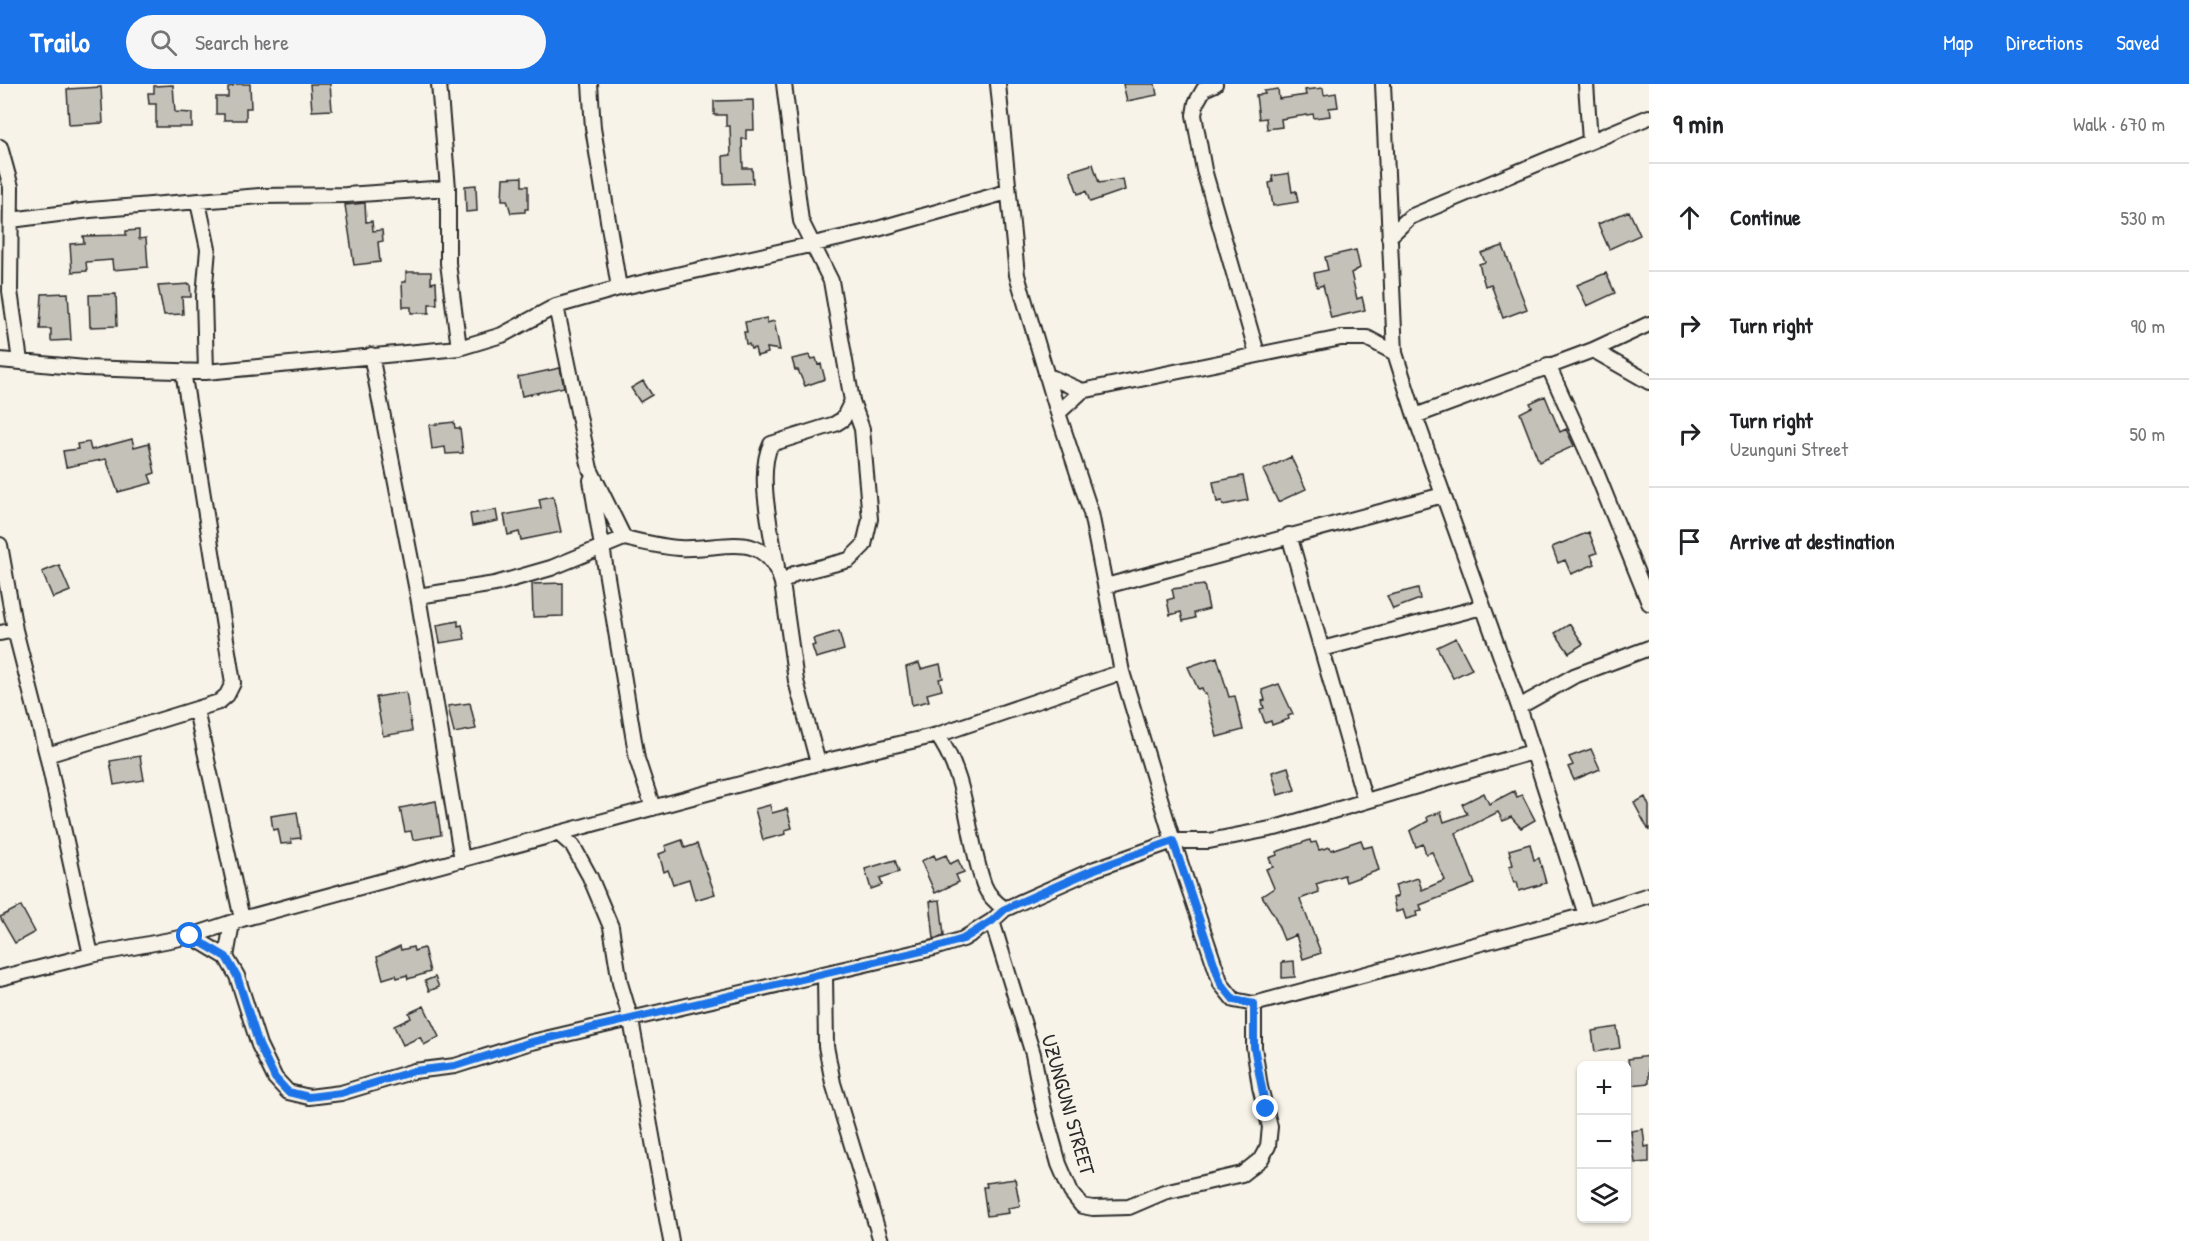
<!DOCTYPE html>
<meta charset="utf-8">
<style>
body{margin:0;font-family:"Patrick Hand",sans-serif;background:#f6f6f6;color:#202124}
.controls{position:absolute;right:18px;bottom:18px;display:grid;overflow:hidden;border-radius:9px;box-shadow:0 2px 4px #0004}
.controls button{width:54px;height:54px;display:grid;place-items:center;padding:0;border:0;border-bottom:2px solid #e0e0e0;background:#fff;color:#202124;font:30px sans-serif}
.stop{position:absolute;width:18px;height:18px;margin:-14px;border:4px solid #1a73e8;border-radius:50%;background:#fff}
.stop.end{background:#1a73e8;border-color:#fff;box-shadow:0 2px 6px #0008}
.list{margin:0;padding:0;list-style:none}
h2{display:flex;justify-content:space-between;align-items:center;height:78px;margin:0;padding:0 24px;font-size:26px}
h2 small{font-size:20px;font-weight:400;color:#757577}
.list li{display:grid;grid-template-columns:39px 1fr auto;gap:18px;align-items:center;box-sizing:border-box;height:108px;padding:0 24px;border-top:2px solid #e0e0e0}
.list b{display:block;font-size:22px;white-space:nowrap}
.list p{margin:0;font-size:20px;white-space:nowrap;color:#757577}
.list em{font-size:20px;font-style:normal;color:#757577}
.icon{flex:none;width:33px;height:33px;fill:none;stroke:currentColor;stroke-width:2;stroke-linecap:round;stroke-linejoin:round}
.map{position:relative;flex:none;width:1649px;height:1157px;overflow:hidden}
header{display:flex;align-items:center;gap:36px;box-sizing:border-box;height:84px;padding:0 30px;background:#1a73e8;color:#fff}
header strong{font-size:28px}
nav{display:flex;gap:33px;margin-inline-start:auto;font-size:21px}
.search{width:420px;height:54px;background:#f6f6f6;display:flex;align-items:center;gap:15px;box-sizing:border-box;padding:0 21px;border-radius:33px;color:#757577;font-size:22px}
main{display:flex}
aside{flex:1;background:#fff}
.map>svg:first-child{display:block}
.building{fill:#c4c1b9;stroke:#2b2b2b;stroke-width:1.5}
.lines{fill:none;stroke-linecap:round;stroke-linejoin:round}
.street-casing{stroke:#2b2b2b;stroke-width:18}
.street{stroke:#f7f3e8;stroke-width:14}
.route{stroke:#1a73e8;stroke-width:8}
.labels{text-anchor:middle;stroke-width:5;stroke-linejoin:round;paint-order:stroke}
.street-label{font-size:21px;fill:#2b2b2b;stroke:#f7f3e8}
</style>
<header>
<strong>Trailo</strong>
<div class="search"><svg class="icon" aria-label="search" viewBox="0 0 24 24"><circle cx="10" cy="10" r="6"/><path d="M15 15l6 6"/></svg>Search here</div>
<nav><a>Map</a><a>Directions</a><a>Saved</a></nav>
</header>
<main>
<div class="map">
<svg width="1649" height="1157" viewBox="0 0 1649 1157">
<rect width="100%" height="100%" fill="#f7f3e8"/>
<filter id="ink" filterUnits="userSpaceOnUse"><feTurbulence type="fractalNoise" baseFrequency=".0167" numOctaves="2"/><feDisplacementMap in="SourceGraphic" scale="12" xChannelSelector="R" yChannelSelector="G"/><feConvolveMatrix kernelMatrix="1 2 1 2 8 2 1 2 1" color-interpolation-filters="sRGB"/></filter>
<g filter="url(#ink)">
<path class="building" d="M233 0H250L251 24H246V36H224V30H216V13H228V3L233 2Z
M310 0H330L332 26 312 27Z
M1123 0H1155L1157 11 1127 17Z
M173 1 175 28 192 29V43H156V20H149L148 9H154V2Z
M101 3 103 39 69 41 67 5Z
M1323 4 1324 11 1336 9 1338 23 1329 24 1330 32 1314 34 1313 30 1281 35 1282 43 1267 45 1266 34 1259 35 1256 11 1265 10 1264 7 1278 5 1279 15 1306 11 1305 6Z
M753 16 754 46H746V55H742L743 84H752L753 99 724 100 723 72 731 71 730 42H726V31H714V17Z
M1093 80 1099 99 1123 95 1125 106 1090 118 1086 107 1078 110 1070 87Z
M1289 89 1292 108 1296 107 1298 118 1273 122 1269 99 1273 98 1272 92Z
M522 93V102H528V125H525V128L511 129 507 116H502L503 94Z
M476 101 477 127 466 128 465 102Z
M365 119 366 138 372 137 373 147 382 146 383 157 378 158 380 178 354 181 345 121Z
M1629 127 1640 151 1609 165 1598 140Z
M139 146V155L146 154 148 183 113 186 112 176 86 178 87 187 72 188 70 160 84 159 83 152 126 151V147Z
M1503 162 1527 225 1503 234 1491 200 1485 202 1479 180 1485 178 1481 169Z
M1356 166 1360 184 1351 189 1357 215 1362 213 1365 226 1331 234 1323 201 1317 203 1314 189 1328 186 1325 173Z
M406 188H431V199L436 198 437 220H429V229H411V223H403L402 198H406Z
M1606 189 1615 209 1587 222 1577 201Z
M190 200 191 213H182L183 230 164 231 158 202Z
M68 209 71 256 51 257V245H40L42 210Z
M116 210 117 242 90 243 89 211Z
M767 234V239L774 237 780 266 767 264 768 269 757 272 755 264 751 265 749 260H746L744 248H747L745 238Z
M810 271 811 275 816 274 818 281 821 280 825 295 805 302 798 286H795L792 275Z
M560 284 564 303 522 312 518 293Z
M643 297 652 311 640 318 631 304Z
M1545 312 1560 348 1566 345 1574 362 1539 378 1520 329 1532 323 1530 319Z
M454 338 455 344H460L463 369 446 370 445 363 432 365 429 341Z
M132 355 134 363 149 359 155 389 149 391 152 399 118 408 106 375 66 383 63 367 78 365 77 360 89 358 91 366Z
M1291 373 1306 405 1278 418 1263 386Z
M1243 392 1248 416 1223 421 1222 417 1217 418 1213 398Z
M553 412 561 448 521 456 519 448 508 451 504 431 541 424 539 415Z
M496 426 498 437 472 442 470 430Z
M1589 448 1597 469 1591 471 1595 480 1571 490 1565 476 1558 479 1552 463Z
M59 481 70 507 53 514 42 488Z
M563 499V532L533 533 532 500Z
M1204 501 1209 525 1194 529 1195 534 1183 537 1181 528 1170 531 1167 516 1174 514 1172 505Z
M1418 504 1420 515 1393 525 1387 512Z
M458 537V542L462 541 465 555 440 559 437 541Z
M1570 540 1583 560 1569 569 1555 549Z
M839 547 844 566 816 574 812 562 815 561 813 555Z
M1456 554 1472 585 1453 594 1437 563Z
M1217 573 1229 613 1235 612 1243 646 1217 653 1206 610H1204L1202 604 1198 605 1188 583Z
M919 579 921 585 940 580 943 594 939 595 942 606 927 610 929 617 912 621 906 583Z
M1279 600 1293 630 1288 632 1289 635 1272 641 1271 637 1265 639 1260 625 1264 624 1262 617 1265 616 1262 606Z
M406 608 412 647 383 652 376 613Z
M470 619 476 645 454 649 448 622Z
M1591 665 1600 685 1574 696 1568 683 1573 681 1569 673Z
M140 672 144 696 114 701 110 677Z
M1288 683 1295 706 1278 711 1272 688Z
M1514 707 1517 713 1522 711 1535 736 1521 744 1511 733 1503 737 1498 728 1456 749 1475 800 1420 821 1422 827 1416 828 1417 832 1406 835 1403 826 1396 828 1393 814 1398 812 1395 801 1418 794 1422 806 1445 796 1432 768 1426 770 1423 760 1416 763 1410 747 1428 737 1427 733 1441 728 1444 738 1467 730 1462 720 1484 709 1489 720Z
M1645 713 1649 722V747L1634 719Z
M436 717 441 751 413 756 411 747 405 748 400 724Z
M770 721 772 729 787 725 792 744 785 746 786 750 763 756 755 725Z
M297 728 301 754 291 755 292 759 281 760 278 745 273 746 271 732Z
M682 756 685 764 697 760 715 810 695 816 689 795 673 800 668 786 664 788 659 770 667 767 665 762Z
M1310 756 1311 759 1316 758 1319 766 1330 763 1331 766 1361 756 1364 764 1372 762 1379 786 1346 798 1344 791 1316 800 1319 808 1300 815 1321 869 1303 875 1296 851 1284 856 1274 831 1262 812 1274 804 1266 785 1273 783 1269 774 1277 771 1276 768Z
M1530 760 1534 776 1539 774 1546 799 1519 807 1517 798 1514 799 1509 782 1513 781 1509 766Z
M934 771 936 775 946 771 950 780 958 776 964 788 956 791 959 798 935 809 921 777Z
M895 776 899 788 880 794 882 801 871 805 865 785Z
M940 816 944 851 934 855 930 817Z
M21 822 35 848 15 859 0 833Z
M400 862 401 866 413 863 414 867 424 864 430 888 408 895 407 891 397 894 396 891 383 895 377 873Z
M1294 877 1295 893 1282 894V878Z
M435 893 439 903 429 907 425 897Z
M424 922 439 953 424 961 420 953 403 961 394 942 411 934 409 929Z
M1617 943 1620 964 1595 968 1592 947Z
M1649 972V999L1631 1001 1628 975Z
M1643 1045 1645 1063 1649 1062V1078L1635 1079 1631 1047Z
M1015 1095 1020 1122 1008 1124 1009 1129 987 1132 983 1103H987L986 1099Z"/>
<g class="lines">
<g class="street-casing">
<path id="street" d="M439 0 448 104V179L459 264
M590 0 593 44 619 204
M998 0 1017 191 1058 329 1091 429 1122 588 1173 757 1221 900 1234 916 1254 920 1586 831 1649 811
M1215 0 1204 5 1196 19 1194 31 1204 86 1257 269
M1383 0 1395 269 1415 332 1519 623 1586 831
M1586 0 1590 57
M0 63 11 103 10 207 20 277
M198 118 208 165 204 212 206 288
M11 136 90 126 260 112 346 111 448 104
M1389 153 1410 133 1649 33
M556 222 590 385 624 454C642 458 661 463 679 464 723 467 764 442 782 499L796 597 818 679
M1593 266 1649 298
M371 271 418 512 462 776
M0 276 85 284 206 288 459 264 502 251 556 222 619 204 867 148 1007 108
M1548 281 1595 385 1649 519
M1046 291 1082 307
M1058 329 1082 307 1341 254H1367L1395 269
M1415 332 1593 266 1649 240
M591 396 637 675 653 724
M1289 451 1365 717
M0 461 15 546 47 671 91 871
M777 483C772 450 756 390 771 360L835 340 843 335 852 317
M782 499 794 490 849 476 864 461 870 435 862 345 852 317 831 197 801 137 784 0
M1106 502 1443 411
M418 512 495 500 551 484 624 454
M0 549 15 546
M1322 565 1482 523
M1519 623 1574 592 1649 564
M196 626 242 835
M937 651C969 695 966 751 984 801 988 811 996 819 1005 825
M47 671 219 618 227 611 233 599 183 287
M558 749 573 762 590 793 611 843 620 899 631 936 671 1157
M992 837 1033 970 1043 1022 1059 1080 1071 1108 1082 1122 1093 1124 1129 1123 1164 1108 1242 1090 1261 1075 1268 1062 1270 1043 1260 1003 1254 963V920
M191 852 226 873 237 892 259 961 275 994 288 1008 309 1013 341 1009 414 987 455 982 528 959 934 864 963 855 992 837 1005 825 1095 785 1173 757H1209L1275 744 1532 668
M226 873 232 839
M825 891 826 962 833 999 881 1157
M0 894 91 871 191 852 242 835 818 679 937 651 1122 588"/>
</g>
<use href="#street" class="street"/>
</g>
</g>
<g class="lines" filter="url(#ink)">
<path class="route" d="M190 852 226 873 237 892 259 961 275 994 288 1008 309 1013 341 1009 414 987 455 982 528 959 934 864 963 855 992 837 1005 825 1095 785 1173 757 1221 900 1234 916 1254 920V963L1266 1025"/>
</g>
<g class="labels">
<g class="street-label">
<text transform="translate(1068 1021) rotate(74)" y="7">UZUNGUNI STREET</text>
</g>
</g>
</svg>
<div class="controls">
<button>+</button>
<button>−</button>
<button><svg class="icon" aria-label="layers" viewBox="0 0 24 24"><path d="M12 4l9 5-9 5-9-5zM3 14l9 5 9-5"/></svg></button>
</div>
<div class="stop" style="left:190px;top:852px"></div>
<div class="stop end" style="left:1266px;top:1025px"></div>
</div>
<aside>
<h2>9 min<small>Walk · 670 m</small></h2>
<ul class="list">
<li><svg class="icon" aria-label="ahead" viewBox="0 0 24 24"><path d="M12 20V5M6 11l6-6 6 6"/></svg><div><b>Continue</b></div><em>530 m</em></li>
<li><svg class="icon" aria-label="right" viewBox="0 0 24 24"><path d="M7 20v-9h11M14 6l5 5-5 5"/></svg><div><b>Turn right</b></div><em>90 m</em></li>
<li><svg class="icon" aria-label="right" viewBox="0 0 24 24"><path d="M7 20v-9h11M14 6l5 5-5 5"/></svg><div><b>Turn right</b><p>Uzunguni Street</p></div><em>50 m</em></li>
<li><svg class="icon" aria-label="arrive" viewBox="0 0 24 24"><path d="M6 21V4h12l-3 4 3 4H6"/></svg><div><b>Arrive at destination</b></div></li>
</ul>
</aside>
</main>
